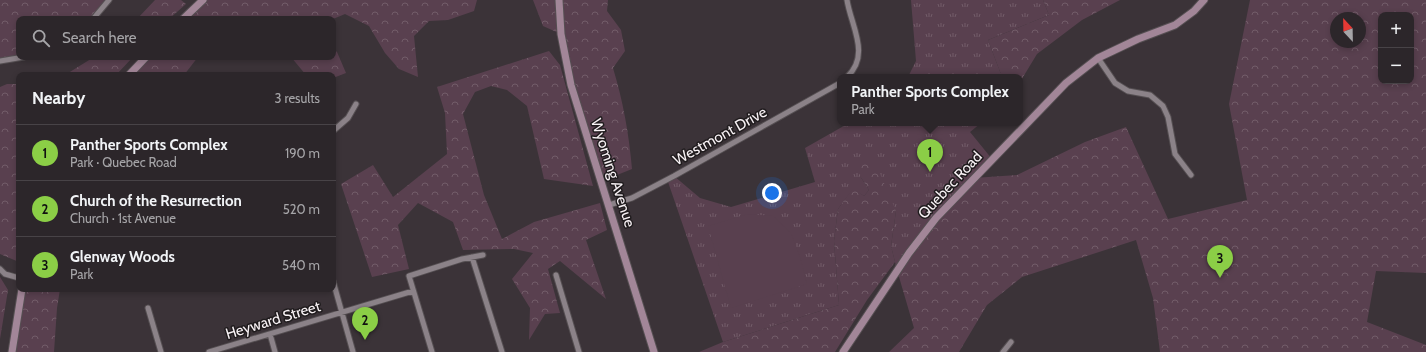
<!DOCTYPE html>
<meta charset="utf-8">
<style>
body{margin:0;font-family:Cabin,sans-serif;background:#383236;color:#f1f3f6}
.controls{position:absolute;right:12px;top:12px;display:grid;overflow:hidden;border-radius:8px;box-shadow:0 2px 6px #0003}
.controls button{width:36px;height:36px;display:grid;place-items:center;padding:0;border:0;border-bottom:1px solid #484347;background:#2c262a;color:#f1f3f6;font:20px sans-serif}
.compass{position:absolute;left:1330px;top:12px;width:36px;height:36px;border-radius:50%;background:#2c262a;box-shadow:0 2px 6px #0003;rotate:338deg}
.you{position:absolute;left:772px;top:193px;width:14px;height:14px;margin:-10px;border:3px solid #fff;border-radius:50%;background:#1a73e8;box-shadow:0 0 0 6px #1a73e833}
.badge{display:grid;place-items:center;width:26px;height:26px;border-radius:50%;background:#8bce46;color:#111;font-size:13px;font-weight:700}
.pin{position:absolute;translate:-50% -33px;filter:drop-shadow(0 1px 2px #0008)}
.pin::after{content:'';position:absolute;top:21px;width:14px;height:12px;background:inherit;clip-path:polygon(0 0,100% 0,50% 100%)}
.popup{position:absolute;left:837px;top:74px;width:186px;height:52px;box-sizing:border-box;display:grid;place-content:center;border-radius:8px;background:#2c262a;filter:drop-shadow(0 1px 3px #0005);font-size:13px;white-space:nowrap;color:#a6a5a8}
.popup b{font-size:15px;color:#f1f3f6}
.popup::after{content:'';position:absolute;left:50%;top:100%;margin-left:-8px;border:8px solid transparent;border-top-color:#2c262a}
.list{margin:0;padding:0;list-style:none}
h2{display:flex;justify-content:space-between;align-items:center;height:52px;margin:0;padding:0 16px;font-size:17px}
h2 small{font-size:13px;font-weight:400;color:#a6a5a8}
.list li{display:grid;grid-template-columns:26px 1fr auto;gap:12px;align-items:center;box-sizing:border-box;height:56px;padding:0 16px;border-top:1px solid #484347}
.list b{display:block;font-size:15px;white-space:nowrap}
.list p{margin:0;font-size:13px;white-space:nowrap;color:#a6a5a8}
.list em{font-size:13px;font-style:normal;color:#a6a5a8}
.icon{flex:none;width:22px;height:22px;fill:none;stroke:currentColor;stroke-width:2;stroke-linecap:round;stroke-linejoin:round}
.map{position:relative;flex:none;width:1426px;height:352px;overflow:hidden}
.search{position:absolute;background:#2c262a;box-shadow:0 2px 6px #0003;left:16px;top:16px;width:320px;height:44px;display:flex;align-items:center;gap:10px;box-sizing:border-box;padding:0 14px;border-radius:8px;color:#a6a5a8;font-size:15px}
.panel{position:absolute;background:#2c262a;box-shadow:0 2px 6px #0003;left:16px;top:72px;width:320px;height:220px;border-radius:8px}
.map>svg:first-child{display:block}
.grass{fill:url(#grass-tufts)}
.forest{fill:url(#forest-crowns);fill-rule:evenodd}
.pitch{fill:#59404f}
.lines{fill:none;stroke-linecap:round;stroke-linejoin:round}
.street-casing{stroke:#554f52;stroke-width:7}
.secondary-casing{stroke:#554f52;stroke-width:9}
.street{stroke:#8b8288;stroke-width:5}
.secondary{stroke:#a28698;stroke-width:7}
.labels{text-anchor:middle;stroke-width:3;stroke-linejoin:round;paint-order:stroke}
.street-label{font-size:15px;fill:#f8f2f5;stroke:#201c1e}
</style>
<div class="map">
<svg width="1426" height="352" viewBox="0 0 1426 352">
<defs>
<pattern id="grass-tufts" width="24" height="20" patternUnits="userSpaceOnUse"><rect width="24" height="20" fill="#59404f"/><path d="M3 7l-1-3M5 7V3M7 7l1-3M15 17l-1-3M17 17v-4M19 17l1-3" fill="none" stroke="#725c69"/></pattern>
<pattern id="forest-crowns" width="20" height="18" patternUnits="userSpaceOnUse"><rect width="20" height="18" fill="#59404f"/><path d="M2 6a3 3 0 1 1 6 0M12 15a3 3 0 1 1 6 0" fill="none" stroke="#725c69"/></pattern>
</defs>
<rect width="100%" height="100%" fill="#3b3338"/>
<path class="grass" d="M911 0H1043L1049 15 988 40 1002 77H908L916 61Z
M849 123H981L970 132 992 159 897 270 891 246 896 211 860 176 869 190 864 196 853 189 838 209 834 241 839 305 723 342 667 179 674 176 700 198 731 207 815 182 805 148Z"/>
<path class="forest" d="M0 0H109L93 19H19V57L0 61Z
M155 0H181L186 4 169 19H137Z
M203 0H477L474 11 448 20 429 21 414 36 418 77 399 69 385 53 369 26 345 14 333 19H183Z
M533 0H608L607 11 621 30 625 51 613 68C623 101 629 134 632 169L607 179 600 174 571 85 561 34 543 26Z
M1043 0H1120L1082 20 1037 54 1020 82V77H1002L988 40 1049 15Z
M1250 0H1426V273L1376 271 1367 322 1426 345V352H1160L1153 298 1136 240 1022 277 987 305 959 352H889L914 328 897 270 909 253 974 178 1017 175 1085 142 1126 127 1168 219 1247 200 1229 104ZM1381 15H1411V81H1381ZM1336 18H1360V42H1336Z
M333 49 337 52 346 73 333 78V75H306L291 57H333Z
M549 51 560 65 593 186 544 179 527 106 507 90 491 86 475 92 463 114 484 195 502 239 534 222 600 203 607 230 586 240 606 299 560 261 548 269 560 313 545 314 529 340 530 308 512 279 533 253 514 249 463 250 453 222 418 203 398 225 409 269 372 277 341 184 373 165 393 197 447 154 445 113 437 87Z
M94 57H133L116 75H65Z
M146 57H198L184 75H133Z
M7 84H19V262L0 254V87Z
M868 159 878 169 896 211 891 246 895 262 867 300 835 352H699L723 342 839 305 834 241 838 209 853 188 864 196 869 190 860 176 861 162Z
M0 277 8 290 0 339Z
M22 289H60L57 308 54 352H12Z"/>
<path class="pitch" d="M748 214 773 216 791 233 800 257 807 284 731 308 708 226Z"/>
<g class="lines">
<g class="street-casing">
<path id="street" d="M93 19 109 0
M1098 58 1115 83 1128 91 1150 95 1163 106 1168 117 1175 154 1191 175
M0 61 24 57
M847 77C871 55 851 26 847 0
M333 131 348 118 356 104
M609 205 632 198 674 176 840 83
M472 257 502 352
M0 269 5 274 19 278
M556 275 579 352
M333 281 353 352
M148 308 161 352
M270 334 275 352
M209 352 413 291
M432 352 409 276 462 259 483 255
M1003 352 1011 342"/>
</g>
<g class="secondary-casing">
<path id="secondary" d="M559 0 561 34 571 85 654 352
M183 19 203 0
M129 75 146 57
M12 352 22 289
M843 352 909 253 936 218 1066 83 1098 58 1138 39 1175 25 1194 11 1204 0"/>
</g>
<use href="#street" class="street"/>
<use href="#secondary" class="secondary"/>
</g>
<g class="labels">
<g class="street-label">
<text transform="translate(720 136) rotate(-29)" y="5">Westmont Drive</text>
<text transform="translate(613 173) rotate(72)" y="5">Wyoming Avenue</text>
<text transform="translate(950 185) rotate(-47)" y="5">Quebec Road</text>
<text transform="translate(273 320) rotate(-17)" y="5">Heyward Street</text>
</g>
</g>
</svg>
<div class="controls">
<button>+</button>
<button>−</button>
</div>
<svg class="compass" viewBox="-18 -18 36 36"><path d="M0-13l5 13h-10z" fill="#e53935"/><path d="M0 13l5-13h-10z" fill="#a6a5a8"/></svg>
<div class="you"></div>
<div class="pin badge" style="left:930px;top:172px">1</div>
<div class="popup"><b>Panther Sports Complex</b>Park</div>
<div class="pin badge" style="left:365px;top:340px">2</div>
<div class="pin badge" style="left:1220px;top:278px">3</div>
<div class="search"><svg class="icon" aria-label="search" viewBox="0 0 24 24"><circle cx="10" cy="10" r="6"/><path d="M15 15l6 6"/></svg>Search here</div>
<section class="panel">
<h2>Nearby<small>3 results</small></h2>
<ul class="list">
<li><span class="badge">1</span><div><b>Panther Sports Complex</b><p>Park · Quebec Road</p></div><em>190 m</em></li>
<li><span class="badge">2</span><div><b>Church of the Resurrection</b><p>Church · 1st Avenue</p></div><em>520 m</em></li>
<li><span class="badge">3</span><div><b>Glenway Woods</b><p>Park</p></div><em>540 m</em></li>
</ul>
</section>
</div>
